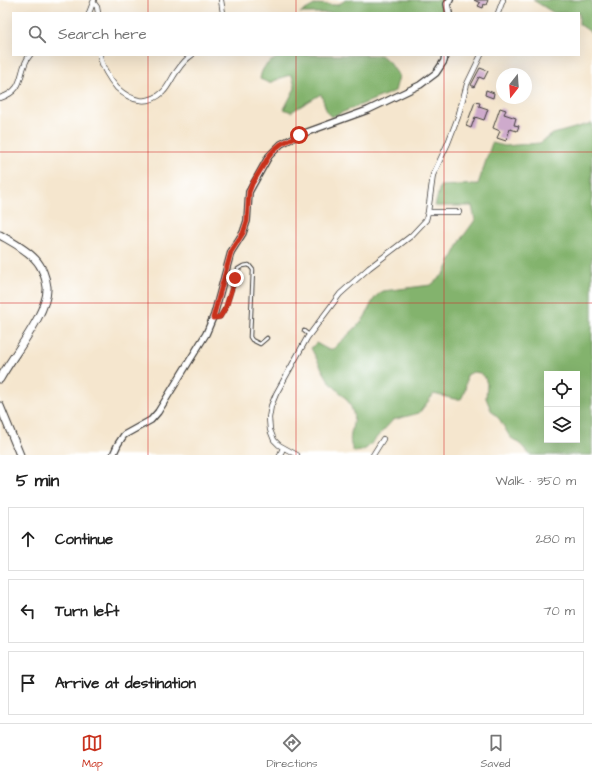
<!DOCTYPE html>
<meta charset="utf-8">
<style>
body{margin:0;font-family:"Architects Daughter",sans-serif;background:#f2f2f2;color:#222}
.controls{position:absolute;right:12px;bottom:12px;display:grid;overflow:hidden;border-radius:0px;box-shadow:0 4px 16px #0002}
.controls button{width:36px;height:36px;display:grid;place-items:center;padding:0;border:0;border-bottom:1px solid #e0e0e0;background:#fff;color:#222;font:20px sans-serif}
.compass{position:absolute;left:496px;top:68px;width:36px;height:36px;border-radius:50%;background:#fff;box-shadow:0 4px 16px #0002;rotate:197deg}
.stop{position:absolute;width:12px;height:12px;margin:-9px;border:3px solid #c8321e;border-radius:50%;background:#fff}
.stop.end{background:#c8321e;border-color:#fff;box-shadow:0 1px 4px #0008}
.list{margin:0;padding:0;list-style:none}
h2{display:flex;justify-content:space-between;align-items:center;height:52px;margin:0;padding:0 16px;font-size:17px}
h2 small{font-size:13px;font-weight:400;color:#767676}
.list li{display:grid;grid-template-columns:26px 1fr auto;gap:12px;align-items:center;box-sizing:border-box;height:64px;margin:0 8px 8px;padding:0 8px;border:1px solid #e0e0e0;border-radius:0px}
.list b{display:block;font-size:15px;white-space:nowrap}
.list em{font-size:13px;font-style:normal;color:#767676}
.icon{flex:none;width:22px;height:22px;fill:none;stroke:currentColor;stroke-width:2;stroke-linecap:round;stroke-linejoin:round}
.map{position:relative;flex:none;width:592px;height:455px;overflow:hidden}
.search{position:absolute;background:#fff;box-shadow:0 4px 16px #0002;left:12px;right:12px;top:12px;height:44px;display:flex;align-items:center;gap:10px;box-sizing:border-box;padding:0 14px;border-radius:0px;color:#767676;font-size:15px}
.sheet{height:268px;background:#fff}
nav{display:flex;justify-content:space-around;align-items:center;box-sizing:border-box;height:56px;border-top:1px solid #e0e0e0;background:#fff;font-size:11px;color:#767676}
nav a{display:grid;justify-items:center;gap:2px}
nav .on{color:#c8321e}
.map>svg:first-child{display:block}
.forest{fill:#83b36d;stroke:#506844;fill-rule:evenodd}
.building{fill:#ceaacc}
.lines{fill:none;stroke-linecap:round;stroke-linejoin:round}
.service-casing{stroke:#3d3a37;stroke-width:4.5}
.minor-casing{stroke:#3d3a37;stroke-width:6}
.tertiary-casing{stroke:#3d3a37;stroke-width:8}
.primary-casing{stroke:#3d3a37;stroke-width:9}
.service{stroke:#fff;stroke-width:2.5}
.minor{stroke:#fff;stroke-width:4.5}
.tertiary{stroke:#fff;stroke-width:5.5}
.primary{stroke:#fff;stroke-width:7}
.route{stroke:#c8321e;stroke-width:5}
.grid{fill:none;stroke:#d62828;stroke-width:1;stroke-opacity:0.55}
</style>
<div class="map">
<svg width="592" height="455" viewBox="0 0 592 455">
<rect width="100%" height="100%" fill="#fff"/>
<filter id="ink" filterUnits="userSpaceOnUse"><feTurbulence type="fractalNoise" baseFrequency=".025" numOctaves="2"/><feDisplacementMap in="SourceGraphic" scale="8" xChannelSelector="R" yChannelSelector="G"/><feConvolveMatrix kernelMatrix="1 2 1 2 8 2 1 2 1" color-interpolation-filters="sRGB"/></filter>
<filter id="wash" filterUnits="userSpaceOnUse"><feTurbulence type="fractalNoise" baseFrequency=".012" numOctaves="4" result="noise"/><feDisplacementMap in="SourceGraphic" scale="16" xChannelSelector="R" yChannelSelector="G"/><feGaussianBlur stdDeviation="0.9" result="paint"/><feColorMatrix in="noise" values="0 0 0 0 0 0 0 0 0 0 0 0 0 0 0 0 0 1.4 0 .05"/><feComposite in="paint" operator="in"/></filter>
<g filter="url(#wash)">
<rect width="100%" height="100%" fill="#f5e6ce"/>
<path class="forest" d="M346 0H444L441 8 442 13H300L316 4 337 5Z
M533 0H592V33L579 24V13H554Z
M282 55H381L390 63 399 76 395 91 331 117 327 112 321 94 291 112 284 109 295 88 292 75 286 76 269 83 260 79C262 64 270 62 282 55Z
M592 123V455H530L521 445 510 437 500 420 491 410 486 398 487 384 485 378 480 373 473 372 467 375C465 384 467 390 461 399H454L434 394 419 413 393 420 367 448 361 451 354 452C345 437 356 426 353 413 349 397 338 392 329 381 323 371 316 358 311 348L316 343 327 349H333C342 340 353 331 362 321 370 311 370 298 383 291L431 285 444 274 462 238 475 220 472 206H435L440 186 478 184 492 143 505 146 540 143 553 134ZM547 374H577V440H547Z"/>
<g id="blocks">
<path class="building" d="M474 0H488L486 5 484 4 483 8 478 6 480 3Z
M480 68 488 71 484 79 479 77 474 87 471 85Z
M486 90 494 93 493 98 485 95Z
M475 102 480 103 479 106 488 109 484 120 475 117 471 128 466 126Z
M500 108 506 110 504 114 516 118 514 125 519 126 517 131 510 129 506 141 497 138 500 131 493 128Z"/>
</g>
</g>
<g filter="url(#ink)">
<use href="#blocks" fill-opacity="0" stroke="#3d3a37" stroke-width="1"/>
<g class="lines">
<g class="service-casing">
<path id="service" d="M213 318 220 317 226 307 238 269 243 266 249 265 253 270 250 337 252 340 260 344 267 338
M304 331 309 335"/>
</g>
<g class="minor-casing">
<path id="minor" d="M221 0 223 13
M94 3 97 7 98 13
M89 13 94 0
M498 13 503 0
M100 55C101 66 110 80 117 88 131 101 148 106 163 92 169 86 172 77 177 71 181 65 186 59 192 55
M0 98C27 90 17 70 30 55
M428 212H459
M280 455 283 448
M297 455 279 445 274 440 270 430 269 418 271 406 276 394 307 338 340 294 369 268 411 236 426 220 428 212 433 175 448 143 458 117 467 84 481 55
M373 455 383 439"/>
</g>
<g class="tertiary-casing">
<path id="tertiary" d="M449 13 447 4 450 0
M113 455 118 444 124 435 151 420 158 412 206 334 214 315 231 252 243 233 247 221 249 192 269 156 281 144 299 135 368 110 420 85 436 73 444 61 445 55"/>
</g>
<g class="primary-casing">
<path id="primary" d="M0 235C12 242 26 249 35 259 42 266 46 278 47 287 49 312 12 356 0 379
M0 406 20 455"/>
</g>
<use href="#service" class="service"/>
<use href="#minor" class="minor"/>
<use href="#tertiary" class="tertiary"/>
<use href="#primary" class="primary"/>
</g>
</g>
<g class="lines" filter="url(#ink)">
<path class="route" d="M235 278 226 307 220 317 213 318 231 252 243 233 247 221 249 192 252 184 269 156 275 149 281 144 299 135"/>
</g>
<path class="grid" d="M148 0V13M296 0V13M444 0V13M148 55V455M296 55V455M444 55V455M0 152H592M0 303H592"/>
</svg>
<div class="controls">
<button><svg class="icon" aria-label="locate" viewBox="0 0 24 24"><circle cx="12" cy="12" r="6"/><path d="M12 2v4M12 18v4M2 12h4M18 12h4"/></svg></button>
<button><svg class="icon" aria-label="layers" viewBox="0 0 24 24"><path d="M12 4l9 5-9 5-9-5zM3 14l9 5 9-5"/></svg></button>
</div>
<svg class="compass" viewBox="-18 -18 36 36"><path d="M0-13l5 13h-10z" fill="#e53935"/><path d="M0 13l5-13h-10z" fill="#767676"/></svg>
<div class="stop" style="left:299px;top:135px"></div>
<div class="stop end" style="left:235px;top:278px"></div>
<div class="search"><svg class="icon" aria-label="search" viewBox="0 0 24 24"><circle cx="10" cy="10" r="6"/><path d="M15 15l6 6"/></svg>Search here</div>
</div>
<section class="sheet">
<h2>5 min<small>Walk · 350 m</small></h2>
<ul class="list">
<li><svg class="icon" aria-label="ahead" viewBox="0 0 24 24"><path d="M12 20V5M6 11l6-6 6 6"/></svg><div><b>Continue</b></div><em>280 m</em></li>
<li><svg class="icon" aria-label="left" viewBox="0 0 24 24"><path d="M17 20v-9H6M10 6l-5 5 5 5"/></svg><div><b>Turn left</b></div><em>70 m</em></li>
<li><svg class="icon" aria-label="arrive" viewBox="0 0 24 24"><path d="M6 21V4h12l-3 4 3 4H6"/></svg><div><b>Arrive at destination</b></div></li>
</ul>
</section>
<nav>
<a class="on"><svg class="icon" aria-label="map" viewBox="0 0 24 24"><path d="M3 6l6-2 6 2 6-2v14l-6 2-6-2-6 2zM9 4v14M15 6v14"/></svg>Map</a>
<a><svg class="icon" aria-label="directions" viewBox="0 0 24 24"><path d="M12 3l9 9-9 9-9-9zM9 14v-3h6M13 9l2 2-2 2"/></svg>Directions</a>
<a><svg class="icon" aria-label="saved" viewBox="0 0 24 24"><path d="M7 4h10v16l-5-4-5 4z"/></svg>Saved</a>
</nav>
